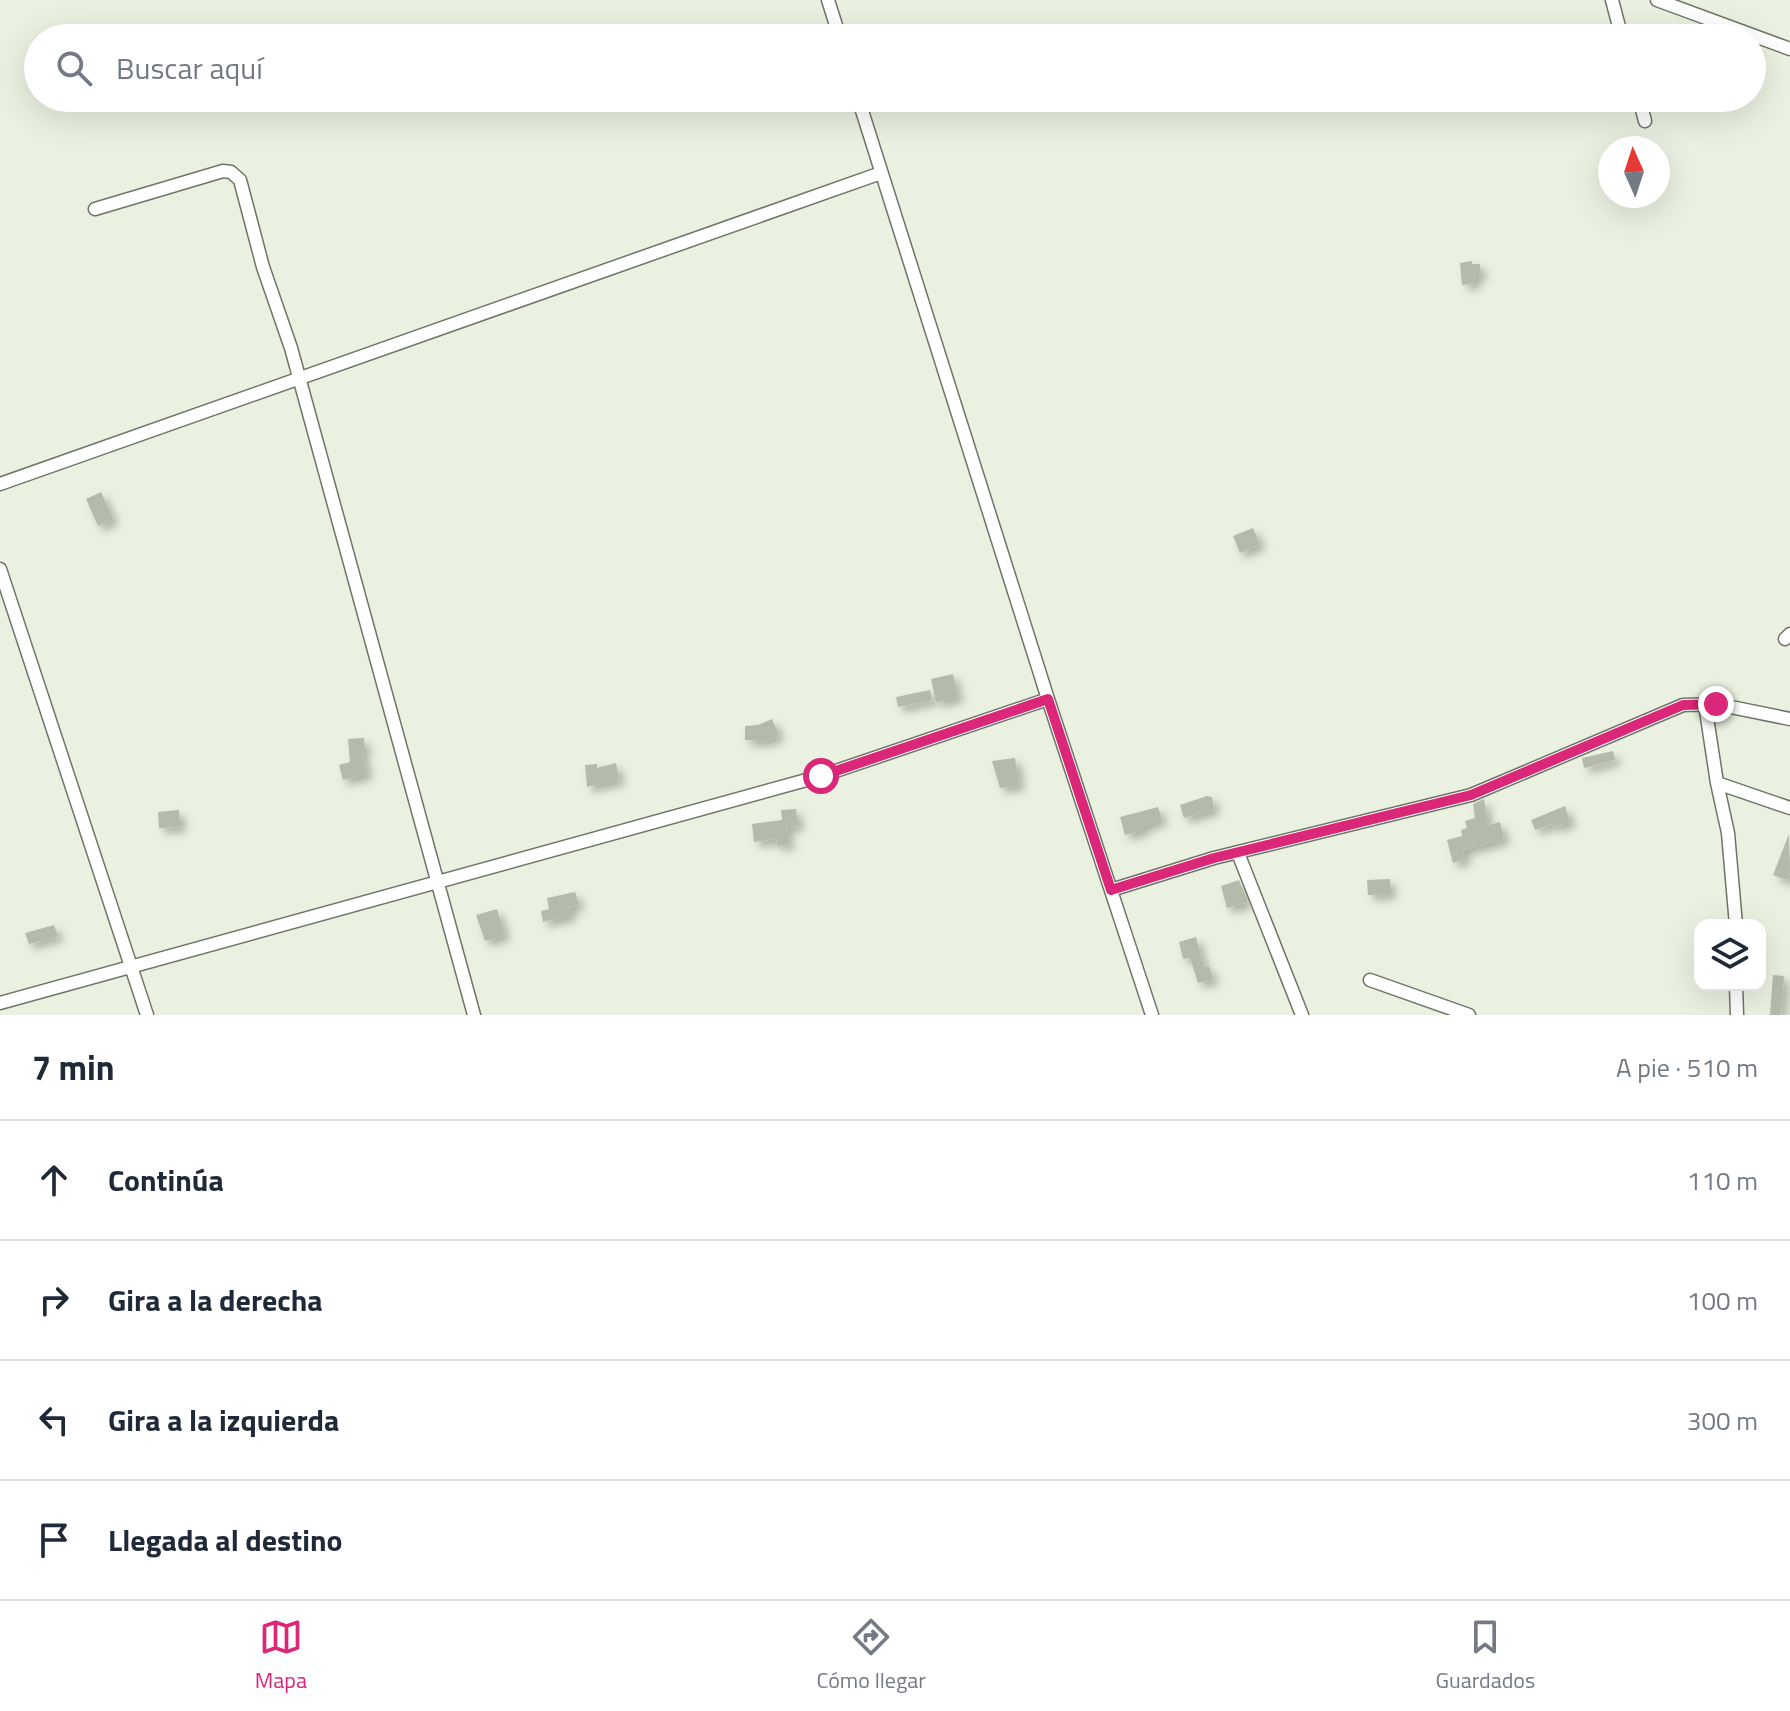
<!DOCTYPE html>
<html lang="es">
<meta charset="utf-8">
<style>
body{margin:0;font-family:"Titillium Web",sans-serif;background:#f2f2f3;color:#1f2937}
.controls{position:absolute;right:24px;bottom:24px;display:grid;overflow:hidden;border-radius:16px;box-shadow:0 8px 32px #0002}
.controls button{width:72px;height:72px;display:grid;place-items:center;padding:0;border:0;border-bottom:2px solid #e0e1e3;background:#fff;color:#1f2937;font:40px sans-serif}
.compass{position:absolute;left:1598px;top:136px;width:72px;height:72px;border-radius:50%;background:#fff;box-shadow:0 8px 32px #0002;rotate:357deg}
.stop{position:absolute;width:24px;height:24px;margin:-18px;border:6px solid #db2777;border-radius:50%;background:#fff}
.stop.end{background:#db2777;border-color:#fff;box-shadow:0 2px 8px #0008}
.list{margin:0;padding:0;list-style:none}
h2{display:flex;justify-content:space-between;align-items:center;height:104px;margin:0;padding:0 32px;font-size:34px}
h2 small{font-size:26px;font-weight:400;color:#747a83}
.list li{display:grid;grid-template-columns:52px 1fr auto;gap:24px;align-items:center;box-sizing:border-box;height:120px;padding:0 32px;border-top:2px solid #e0e1e3}
.list b{display:block;font-size:30px;white-space:nowrap}
.list em{font-size:26px;font-style:normal;color:#747a83}
.icon{flex:none;width:44px;height:44px;fill:none;stroke:currentColor;stroke-width:2;stroke-linecap:round;stroke-linejoin:round}
.map{position:relative;flex:none;width:1790px;height:1015px;overflow:hidden}
.search{position:absolute;background:#fff;box-shadow:0 8px 32px #0002;left:24px;right:24px;top:24px;height:88px;display:flex;align-items:center;gap:20px;box-sizing:border-box;padding:0 28px;border-radius:44px;color:#747a83;font-size:30px}
.sheet{height:584px;background:#fff}
nav{display:flex;justify-content:space-around;align-items:center;box-sizing:border-box;height:112px;border-top:2px solid #e0e1e3;background:#fff;font-size:22px;color:#747a83}
nav a{display:grid;justify-items:center;gap:4px}
nav .on{color:#db2777}
.map>svg:first-child{display:block}
.building{fill:#b4bbab;filter:url(#shadow)}
.lines{fill:none;stroke-linecap:round;stroke-linejoin:round}
.street-casing{stroke:#6f7566;stroke-width:15}
.street{stroke:#fff;stroke-width:12}
.route{stroke:#db2777;stroke-width:10}
</style>
<div class="map">
<svg width="1790" height="1015" viewBox="0 0 1790 1015">
<defs>
<filter id="shadow"><feDropShadow dx="5.5" dy="5.5" stdDeviation="4" flood-color="#0004"/></filter>
</defs>
<rect width="100%" height="100%" fill="#eaf1e0"/>
<path class="building" d="M1472 261V264H1480L1481 275 1474 276 1475 283 1462 285 1460 263Z
M101 492 113 519 98 526 86 499Z
M1253 528 1260 544 1240 553 1233 536Z
M953 674 958 697 936 702 931 679Z
M930 690 932 700 898 707 896 697Z
M772 719 779 735 765 741 745 740V726L758 725Z
M364 738 365 751H362L367 774 343 780 339 765 350 762 348 739Z
M1613 751 1615 760 1584 768 1582 758Z
M1015 758 1019 785 1000 788 992 761Z
M616 763 619 780 587 787 585 765 597 764V768Z
M1207 796 1212 797 1214 809 1184 818 1180 805Z
M1484 799 1488 825 1500 822 1504 839 1463 850 1465 859 1453 863 1447 840 1462 836 1461 830 1467 828 1465 821 1475 818 1473 804Z
M1565 806 1570 822 1554 827 1553 823 1535 830 1531 820Z
M1158 807 1162 819 1142 827 1143 830 1125 835 1120 817Z
M796 809 798 826 786 827 789 844 777 846 776 839 754 842 752 824 782 820 781 810Z
M179 810 180 827 159 828 158 812Z
M1789 834 1790 872 1787 880 1773 875Z
M1390 879V894L1368 895 1367 880Z
M1239 880 1248 902 1227 908 1221 886Z
M575 892 579 904 569 907 571 915 543 922 541 911 549 909 547 898Z
M497 909 505 935 485 941 476 915Z
M54 925 58 936 29 944 25 933Z
M1196 937 1204 967 1209 966 1213 979 1198 983 1190 958 1183 959 1179 942Z
M1773 975 1784 976 1781 1015H1770Z"/>
<g class="lines">
<g class="street-casing">
<path id="street" d="M828 0 840 38
M1612 0 1622 38
M1657 0 1790 49
M858 98 1048 699 1152 1015
M1639 98 1645 121
M95 209 223 171 231 172 240 180 263 267 291 348 474 1015
M0 484 881 173
M0 569 147 1015
M1785 639 1790 634
M1705 704 1717 783 1728 833 1736 925
M1717 783 1790 808
M1238 853 1302 1015
M1111 890 1214 858 1471 795 1683 705 1716 704 1790 719
M1370 980 1469 1015
M1736 985 1737 1015
M0 1003 821 776 1048 699"/>
</g>
<use href="#street" class="street"/>
</g>
<g class="lines">
<path class="route" d="M821 776 1048 699 1111 890 1214 858 1471 795 1683 705 1716 704"/>
</g>
</svg>
<div class="controls">
<button><svg class="icon" aria-label="layers" viewBox="0 0 24 24"><path d="M12 4l9 5-9 5-9-5zM3 14l9 5 9-5"/></svg></button>
</div>
<svg class="compass" viewBox="-18 -18 36 36"><path d="M0-13l5 13h-10z" fill="#e53935"/><path d="M0 13l5-13h-10z" fill="#747a83"/></svg>
<div class="stop" style="left:821px;top:776px"></div>
<div class="stop end" style="left:1716px;top:704px"></div>
<div class="search"><svg class="icon" aria-label="search" viewBox="0 0 24 24"><circle cx="10" cy="10" r="6"/><path d="M15 15l6 6"/></svg>Buscar aquí</div>
</div>
<section class="sheet">
<h2>7 min<small>A pie · 510 m</small></h2>
<ul class="list">
<li><svg class="icon" aria-label="ahead" viewBox="0 0 24 24"><path d="M12 20V5M6 11l6-6 6 6"/></svg><div><b>Continúa</b></div><em>110 m</em></li>
<li><svg class="icon" aria-label="right" viewBox="0 0 24 24"><path d="M7 20v-9h11M14 6l5 5-5 5"/></svg><div><b>Gira a la derecha</b></div><em>100 m</em></li>
<li><svg class="icon" aria-label="left" viewBox="0 0 24 24"><path d="M17 20v-9H6M10 6l-5 5 5 5"/></svg><div><b>Gira a la izquierda</b></div><em>300 m</em></li>
<li><svg class="icon" aria-label="arrive" viewBox="0 0 24 24"><path d="M6 21V4h12l-3 4 3 4H6"/></svg><div><b>Llegada al destino</b></div></li>
</ul>
</section>
<nav>
<a class="on"><svg class="icon" aria-label="map" viewBox="0 0 24 24"><path d="M3 6l6-2 6 2 6-2v14l-6 2-6-2-6 2zM9 4v14M15 6v14"/></svg>Mapa</a>
<a><svg class="icon" aria-label="directions" viewBox="0 0 24 24"><path d="M12 3l9 9-9 9-9-9zM9 14v-3h6M13 9l2 2-2 2"/></svg>Cómo llegar</a>
<a><svg class="icon" aria-label="saved" viewBox="0 0 24 24"><path d="M7 4h10v16l-5-4-5 4z"/></svg>Guardados</a>
</nav>
